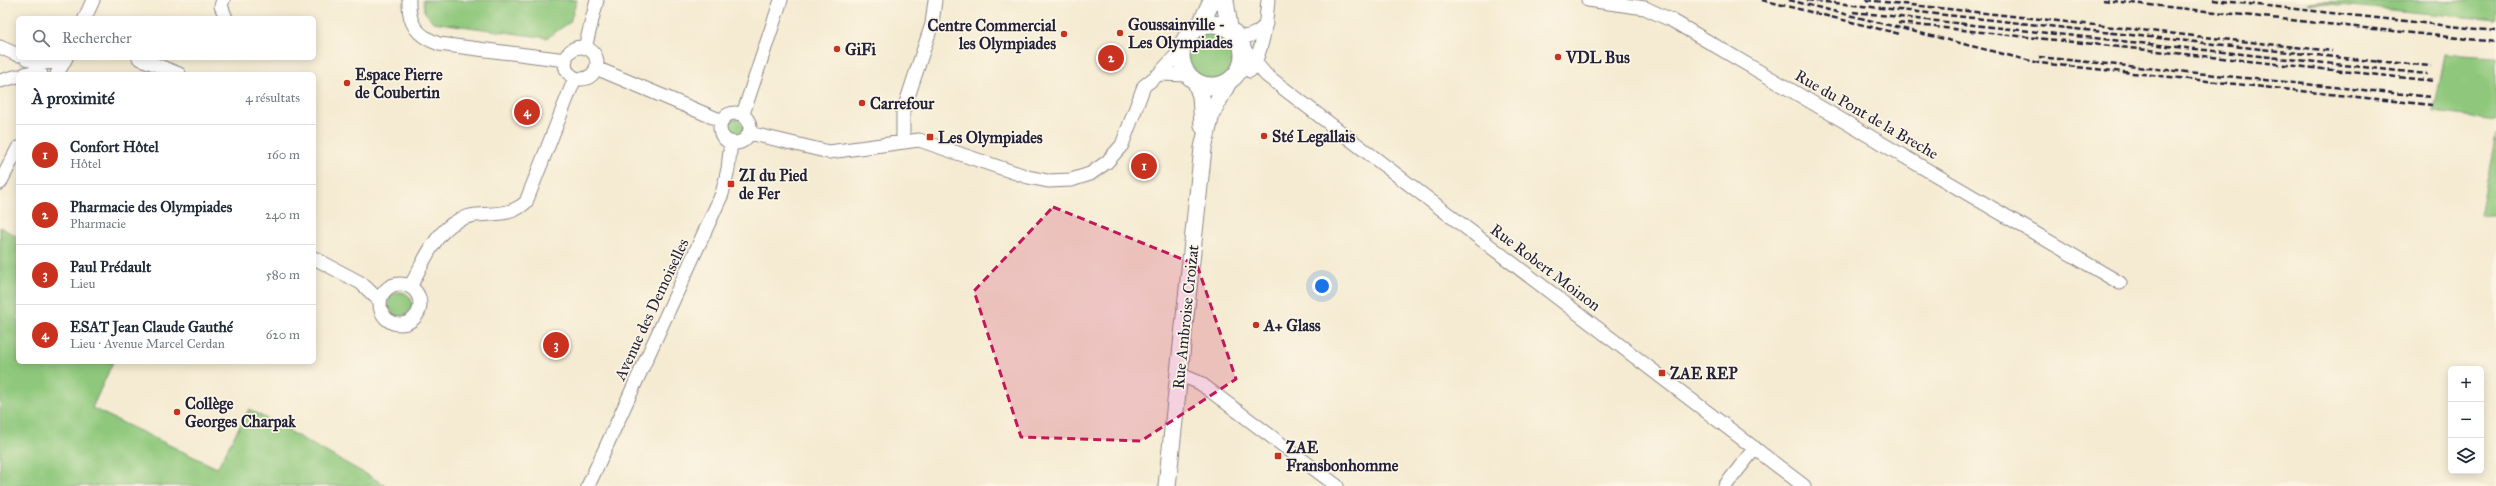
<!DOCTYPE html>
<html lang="fr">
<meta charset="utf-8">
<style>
body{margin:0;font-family:"IM FELL Great Primer",serif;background:#f6f6f7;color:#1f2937}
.controls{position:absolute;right:12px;bottom:12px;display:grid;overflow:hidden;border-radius:6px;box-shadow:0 2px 10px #0003}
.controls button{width:36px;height:36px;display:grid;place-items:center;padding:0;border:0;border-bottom:1px solid #e0e1e3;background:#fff;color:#1f2937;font:20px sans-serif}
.you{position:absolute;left:1322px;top:286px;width:14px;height:14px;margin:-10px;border:3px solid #fff;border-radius:50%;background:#1a73e8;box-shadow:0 0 0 6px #1a73e833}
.badge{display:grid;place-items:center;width:26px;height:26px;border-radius:50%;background:#c8321e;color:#fff;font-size:13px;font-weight:700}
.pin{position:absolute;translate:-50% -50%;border:2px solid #fff;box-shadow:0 1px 4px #0006}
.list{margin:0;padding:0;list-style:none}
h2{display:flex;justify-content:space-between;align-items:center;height:52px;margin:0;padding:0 16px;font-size:17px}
h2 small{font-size:13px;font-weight:400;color:#747a83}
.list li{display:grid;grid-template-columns:26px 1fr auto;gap:12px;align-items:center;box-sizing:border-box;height:60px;padding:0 16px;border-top:1px solid #e0e1e3}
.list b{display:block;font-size:15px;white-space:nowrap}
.list p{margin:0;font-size:13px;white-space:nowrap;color:#747a83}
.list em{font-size:13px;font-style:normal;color:#747a83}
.icon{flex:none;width:22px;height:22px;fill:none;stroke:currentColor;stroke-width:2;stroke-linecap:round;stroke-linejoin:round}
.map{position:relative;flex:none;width:2496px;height:486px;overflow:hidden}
.search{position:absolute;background:#fff;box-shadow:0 2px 10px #0003;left:16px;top:16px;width:300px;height:44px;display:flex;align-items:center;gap:10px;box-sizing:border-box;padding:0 14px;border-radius:6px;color:#747a83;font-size:15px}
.panel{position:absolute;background:#fff;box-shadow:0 2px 10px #0003;left:16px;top:72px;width:300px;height:292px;border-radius:6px}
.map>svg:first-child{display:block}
.green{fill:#8fc87c;stroke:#58755c}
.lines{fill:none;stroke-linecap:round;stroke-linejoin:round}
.minor-casing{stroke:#8c8686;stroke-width:15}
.major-casing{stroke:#8c8686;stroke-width:19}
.minor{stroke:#fff;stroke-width:13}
.major{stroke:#fff;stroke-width:17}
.rail{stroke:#22223b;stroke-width:2.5;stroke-dasharray:6 3;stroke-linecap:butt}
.marked{fill:#c2185b;fill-opacity:0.2;stroke:#c2185b;stroke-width:3;stroke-dasharray:8 5;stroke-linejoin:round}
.poi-dot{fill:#c8321e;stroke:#fcf5e5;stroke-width:1.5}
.labels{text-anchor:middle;stroke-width:3.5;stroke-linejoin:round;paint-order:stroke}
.poi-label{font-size:16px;font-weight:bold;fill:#22223b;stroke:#fcf5e5;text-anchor:start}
.street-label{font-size:16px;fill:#22223b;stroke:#fcf5e5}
</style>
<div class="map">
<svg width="2496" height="486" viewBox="0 0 2496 486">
<rect width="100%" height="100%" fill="#fcf5e5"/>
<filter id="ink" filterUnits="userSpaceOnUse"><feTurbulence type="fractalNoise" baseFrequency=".025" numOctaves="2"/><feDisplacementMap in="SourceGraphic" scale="8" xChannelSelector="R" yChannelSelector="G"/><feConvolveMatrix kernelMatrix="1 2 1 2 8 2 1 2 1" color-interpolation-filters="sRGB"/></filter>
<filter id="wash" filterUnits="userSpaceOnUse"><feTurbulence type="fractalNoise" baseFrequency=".012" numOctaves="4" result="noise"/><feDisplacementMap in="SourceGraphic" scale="16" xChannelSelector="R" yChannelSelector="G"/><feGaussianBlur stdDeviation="0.9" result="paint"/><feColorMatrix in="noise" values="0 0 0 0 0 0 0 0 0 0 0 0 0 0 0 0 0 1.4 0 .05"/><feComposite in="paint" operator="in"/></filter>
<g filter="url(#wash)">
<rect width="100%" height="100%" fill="#f5ebd2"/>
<path class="green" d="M423 0H577L570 22 547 38 433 22 424 11Z
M2496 0V20L2308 2Z
M1188 54a26 26 0 1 1 52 0a26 26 0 1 1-52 0Z
M2445 54 2496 57V120L2434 112Z
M728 127a8 8 0 1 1 16 0a8 8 0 1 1-16 0Z
M2496 134V215H2480Z
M0 227 18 237V362H113L92 408 217 468 249 409 387 486H0Z
M388 304a12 12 0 1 1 24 0a12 12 0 1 1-24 0Z"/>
</g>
<g filter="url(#ink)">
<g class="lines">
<g class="minor-casing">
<path id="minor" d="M223 0 221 6 226 18
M409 0C408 24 417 36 439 44L566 60
M1588 0 1645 8 1673 21 2120 283
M85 18 93 0
M1238 37C1250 37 1258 34 1266 24
M0 47 18 55
M565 63a16 16 0 1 1 32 0a16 16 0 1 1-32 0Z
M585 48 597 0
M1243 48 1266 75 1804 486
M26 58 41 63 63 62
M139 58 179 74
M596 68 722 121
M1250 71C1263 51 1266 24 1268 0
M25 74 32 72 41 74
M57 74 66 58
M1159 74 1188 75
M0 81 18 76
M720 128a15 15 0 1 1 30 0a15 15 0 1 1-30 0Z
M743 114 781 0
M749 133 829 152 919 140 1028 177 1048 181 1071 180 1090 174 1107 162 1122 145 1144 86 1159 74 1181 50
M903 140V112L932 24 935 0
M0 183 18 148
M314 258 361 283 380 301
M380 304a20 20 0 1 1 40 0a20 20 0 1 1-40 0Z
M410 287C426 258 439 219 476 215 495 213 511 216 526 202L575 78
M1179 374 1200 383 1337 486
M588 486 722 194 728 169 731 142
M1725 486 1755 448"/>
</g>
<g class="major-casing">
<path id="major" d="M1225 0 1229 28
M1181 55a31 31 0 1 1 62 0a31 31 0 1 1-62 0Z
M1200 26 1212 0
M1196 82 1201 96 1203 126
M1167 486 1203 148 1211 114 1228 82"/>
</g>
<use href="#minor" class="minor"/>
<use href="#major" class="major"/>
<path class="rail" d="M1762 0 1900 34
M1789 0 2039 63 2432 105
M1807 0 2381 62
M1866 0 2332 51
M2103 0 2496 42
M2213 0 2496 31
M1853 12 2427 74
M1898 23 2434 81
M2039 57 2432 97
M2377 61 2431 66"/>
</g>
</g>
<path class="marked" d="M1053 207 1197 265 1236 379 1141 441 1021 437 974 291Z"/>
<g class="poi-dot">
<circle cx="1120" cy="33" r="4"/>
<circle cx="1064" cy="34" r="4"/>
<circle cx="837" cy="49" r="4"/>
<circle cx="1558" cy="57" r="4"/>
<circle cx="347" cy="83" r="4"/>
<circle cx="862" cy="103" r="4"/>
<circle cx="1264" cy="136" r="4"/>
<rect x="926" y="133" width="8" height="8" rx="2"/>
<rect x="727" y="180" width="8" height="8" rx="2"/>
<circle cx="1256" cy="325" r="4"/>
<rect x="1658" y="369" width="8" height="8" rx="2"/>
<circle cx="177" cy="412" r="4"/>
<rect x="1274" y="452" width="8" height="8" rx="2"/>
</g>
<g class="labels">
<g class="poi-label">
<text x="1128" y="30">Goussainville -<tspan x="1128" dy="18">Les Olympiades</tspan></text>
<text x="1056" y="31" text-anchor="end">Centre Commercial<tspan x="1056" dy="18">les Olympiades</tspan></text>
<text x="845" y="55">GiFi</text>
<text x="1566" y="63">VDL Bus</text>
<text x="355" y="80">Espace Pierre<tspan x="355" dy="18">de Coubertin</tspan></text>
<text x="870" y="109">Carrefour</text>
<text x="1272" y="142">Sté Legallais</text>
<text x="938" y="143">Les Olympiades</text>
<text x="739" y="181">ZI du Pied<tspan x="739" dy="18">de Fer</tspan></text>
<text x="1264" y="331">A+ Glass</text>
<text x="1670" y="379">ZAE REP</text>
<text x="185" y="409">Collège<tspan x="185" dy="18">Georges Charpak</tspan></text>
<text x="1286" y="453">ZAE<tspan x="1286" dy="18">Fransbonhomme</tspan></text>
</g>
<g class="street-label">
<text transform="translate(1867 114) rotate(30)" y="6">Rue du Pont de la Breche</text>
<text transform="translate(1546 267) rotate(37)" y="6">Rue Robert Moinon</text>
<text transform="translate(651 309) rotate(-65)" y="6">Avenue des Demoiselles</text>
<text transform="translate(1185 317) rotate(-84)" y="6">Rue Ambroise Croizat</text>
</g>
</g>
</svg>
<div class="controls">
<button>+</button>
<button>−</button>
<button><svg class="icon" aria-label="layers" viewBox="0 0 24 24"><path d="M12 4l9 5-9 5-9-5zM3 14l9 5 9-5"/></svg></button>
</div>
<div class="you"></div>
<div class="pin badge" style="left:1144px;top:166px">1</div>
<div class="pin badge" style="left:1111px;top:58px">2</div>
<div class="pin badge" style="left:556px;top:345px">3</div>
<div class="pin badge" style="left:527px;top:112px">4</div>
<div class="search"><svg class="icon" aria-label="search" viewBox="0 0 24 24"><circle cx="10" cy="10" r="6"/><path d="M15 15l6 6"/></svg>Rechercher</div>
<section class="panel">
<h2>À proximité<small>4 résultats</small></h2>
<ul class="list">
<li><span class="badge">1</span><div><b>Confort Hôtel</b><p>Hôtel</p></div><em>160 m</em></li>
<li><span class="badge">2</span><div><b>Pharmacie des Olympiades</b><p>Pharmacie</p></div><em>240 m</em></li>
<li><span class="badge">3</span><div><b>Paul Prédault</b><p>Lieu</p></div><em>580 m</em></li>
<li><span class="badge">4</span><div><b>ESAT Jean Claude Gauthé</b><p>Lieu · Avenue Marcel Cerdan</p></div><em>620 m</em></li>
</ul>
</section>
</div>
